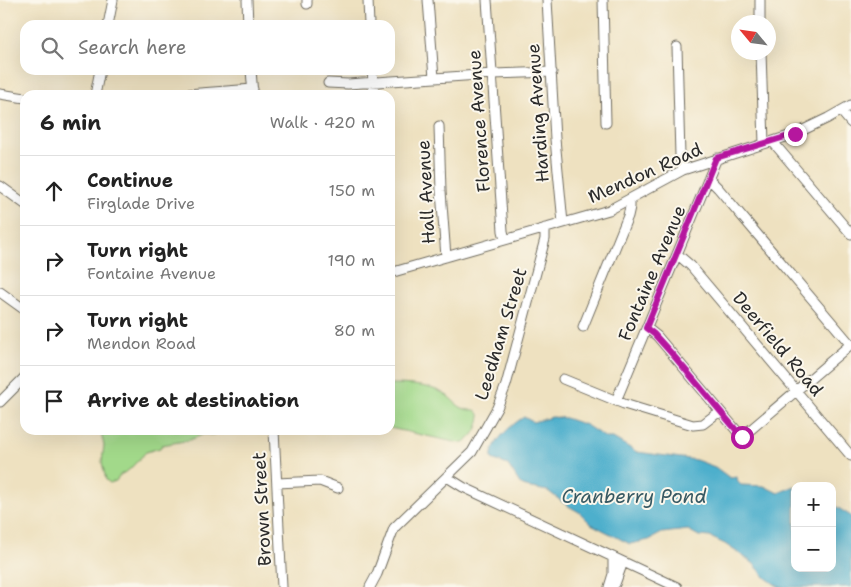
<!DOCTYPE html>
<meta charset="utf-8">
<style>
body{margin:0;font-family:"Shantell Sans",sans-serif;background:#f6f6f6;color:#222}
.controls{position:absolute;right:15px;bottom:15px;display:grid;overflow:hidden;border-radius:10px;box-shadow:0 5px 20px #0002}
.controls button{width:45px;height:45px;display:grid;place-items:center;padding:0;border:0;border-bottom:1px solid #e0e0e0;background:#fff;color:#222;font:25px sans-serif}
.compass{position:absolute;left:731px;top:15px;width:45px;height:45px;border-radius:50%;background:#fff;box-shadow:0 5px 20px #0002;rotate:299deg}
.stop{position:absolute;width:15px;height:15px;margin:-11px;border:4px solid #b5179e;border-radius:50%;background:#fff}
.stop.end{background:#b5179e;border-color:#fff;box-shadow:0 1px 5px #0008}
.list{margin:0;padding:0;list-style:none}
h2{display:flex;justify-content:space-between;align-items:center;height:65px;margin:0;padding:0 20px;font-size:21px}
h2 small{font-size:16px;font-weight:400;color:#767676}
.list li{display:grid;grid-template-columns:32px 1fr auto;gap:15px;align-items:center;box-sizing:border-box;height:70px;padding:0 20px;border-top:1px solid #e0e0e0}
.list b{display:block;font-size:19px;white-space:nowrap}
.list p{margin:0;font-size:16px;white-space:nowrap;color:#767676}
.list em{font-size:16px;font-style:normal;color:#767676}
.icon{flex:none;width:28px;height:28px;fill:none;stroke:currentColor;stroke-width:2;stroke-linecap:round;stroke-linejoin:round}
.map{position:relative;flex:none;width:851px;height:587px;overflow:hidden}
.search{position:absolute;background:#fff;box-shadow:0 5px 20px #0002;left:20px;top:20px;width:375px;height:55px;display:flex;align-items:center;gap:12px;box-sizing:border-box;padding:0 18px;border-radius:15px;color:#767676;font-size:19px}
.panel{position:absolute;background:#fff;box-shadow:0 5px 20px #0002;left:20px;top:90px;width:375px;height:345px;border-radius:15px}
.map>svg:first-child{display:block}
.green{fill:#a2d98a;stroke:#66825a}
.water{fill:#4dafcc;stroke:#3c6d7c}
.lines{fill:none;stroke-linecap:round;stroke-linejoin:round}
.minor-casing{stroke:#6f6b5f;stroke-width:11}
.minor{stroke:#fff;stroke-width:9}
.route{stroke:#b5179e;stroke-width:6}
.labels{text-anchor:middle;stroke-width:4;stroke-linejoin:round;paint-order:stroke}
.street-label{font-size:18px;fill:#2b2b2b;stroke:#fbf7ec}
.water-label{font-size:19px;font-style:italic;fill:#375963;stroke:#fbf7ec}
</style>
<div class="map">
<svg width="851" height="587" viewBox="0 0 851 587">
<rect width="100%" height="100%" fill="#fbf7ec"/>
<filter id="ink" filterUnits="userSpaceOnUse"><feTurbulence type="fractalNoise" baseFrequency=".02" numOctaves="2"/><feDisplacementMap in="SourceGraphic" scale="10" xChannelSelector="R" yChannelSelector="G"/><feConvolveMatrix kernelMatrix="1 2 1 2 8 2 1 2 1" color-interpolation-filters="sRGB"/></filter>
<filter id="wash" filterUnits="userSpaceOnUse"><feTurbulence type="fractalNoise" baseFrequency=".0096" numOctaves="4" result="noise"/><feDisplacementMap in="SourceGraphic" scale="20" xChannelSelector="R" yChannelSelector="G"/><feGaussianBlur stdDeviation="1.12" result="paint"/><feColorMatrix in="noise" values="0 0 0 0 0 0 0 0 0 0 0 0 0 0 0 0 0 1.4 0 .05"/><feComposite in="paint" operator="in"/></filter>
<g filter="url(#wash)">
<rect width="100%" height="100%" fill="#eee1c0"/>
<path class="green" d="M390 384C406 384 429 385 443 393 451 397 457 407 465 409 473 412 476 406 480 417 478 429 472 441 459 443L390 428Z
M100 430H221L213 435 204 434 190 440 162 445 160 448 146 452 129 470 120 475 116 481 110 483 106 480 102 462 104 445Z"/>
<path class="water" d="M524 417 533 422 552 417 565 418 586 425 606 438H613L637 452 696 460 715 467 730 478 737 477 738 482 741 485 764 486 778 493 795 486V568H832V504L851 516V587H779L766 578 753 563 725 544 710 537 699 536 688 530 662 533 649 540 630 544 591 524 579 512 565 504 548 491 526 487 521 485 508 465 492 459C489 444 512 424 524 417Z"/>
</g>
<g filter="url(#ink)">
<g class="lines">
<g class="minor-casing">
<path id="minor" d="M247 0 248 25
M307 0V4
M368 0 369 25
M428 0 434 78
M487 0 503 231 505 239
M547 0 555 139 563 223
M603 0 606 123
M760 0V22
M108 25 113 0
M677 47 680 156 683 170
M761 52 764 144
M251 70 253 95
M372 70 374 95
M328 83 348 84 493 74 552 72
M0 94 25 98
M187 94 253 89
M95 95 100 70
M841 111 851 123
M439 126 441 191 446 257
M773 142 851 234
M709 179 718 188 851 345
M0 186 25 204
M677 254 691 266 851 456
M390 273 609 210 683 170 795 134 828 118 851 105
M0 292 25 310
M583 327 628 216 630 207V199
M647 328 657 336 673 355 742 437 851 344
M563 379 624 404 693 425 703 424 720 411
M616 401 717 158
M0 402 25 377
M274 430 282 587
M447 477 463 487 677 587
M277 483 320 481 338 488
M615 584 623 562
M370 587 377 574 394 528 472 452 497 408 506 385 545 239V228
M609 587 613 574V557"/>
</g>
<use href="#minor" class="minor"/>
</g>
</g>
<g class="lines" filter="url(#ink)">
<path class="route" d="M742 437 673 355 654 334 646 328 716 158 795 134"/>
</g>
<g class="labels">
<g class="street-label">
<text transform="translate(538 113) rotate(-94)" y="6">Harding Avenue</text>
<text transform="translate(479 121) rotate(-94)" y="6">Florence Avenue</text>
<text transform="translate(645 173) rotate(-24)" y="6">Mendon Road</text>
<text transform="translate(426 192) rotate(-93)" y="6">Hall Avenue</text>
<text transform="translate(652 273) rotate(-67)" y="6">Fontaine Avenue</text>
<text transform="translate(501 334) rotate(-73)" y="6">Leedham Street</text>
<text transform="translate(778 344) rotate(50)" y="6">Deerfield Road</text>
<text transform="translate(262 509) rotate(-93)" y="6">Brown Street</text>
</g>
<g class="water-label">
<text x="634" y="503">Cranberry Pond</text>
</g>
</g>
</svg>
<div class="controls">
<button>+</button>
<button>−</button>
</div>
<svg class="compass" viewBox="-18 -18 36 36"><path d="M0-13l5 13h-10z" fill="#e53935"/><path d="M0 13l5-13h-10z" fill="#767676"/></svg>
<div class="stop" style="left:742px;top:437px"></div>
<div class="stop end" style="left:795px;top:134px"></div>
<div class="search"><svg class="icon" aria-label="search" viewBox="0 0 24 24"><circle cx="10" cy="10" r="6"/><path d="M15 15l6 6"/></svg>Search here</div>
<section class="panel">
<h2>6 min<small>Walk · 420 m</small></h2>
<ul class="list">
<li><svg class="icon" aria-label="ahead" viewBox="0 0 24 24"><path d="M12 20V5M6 11l6-6 6 6"/></svg><div><b>Continue</b><p>Firglade Drive</p></div><em>150 m</em></li>
<li><svg class="icon" aria-label="right" viewBox="0 0 24 24"><path d="M7 20v-9h11M14 6l5 5-5 5"/></svg><div><b>Turn right</b><p>Fontaine Avenue</p></div><em>190 m</em></li>
<li><svg class="icon" aria-label="right" viewBox="0 0 24 24"><path d="M7 20v-9h11M14 6l5 5-5 5"/></svg><div><b>Turn right</b><p>Mendon Road</p></div><em>80 m</em></li>
<li><svg class="icon" aria-label="arrive" viewBox="0 0 24 24"><path d="M6 21V4h12l-3 4 3 4H6"/></svg><div><b>Arrive at destination</b></div></li>
</ul>
</section>
</div>
